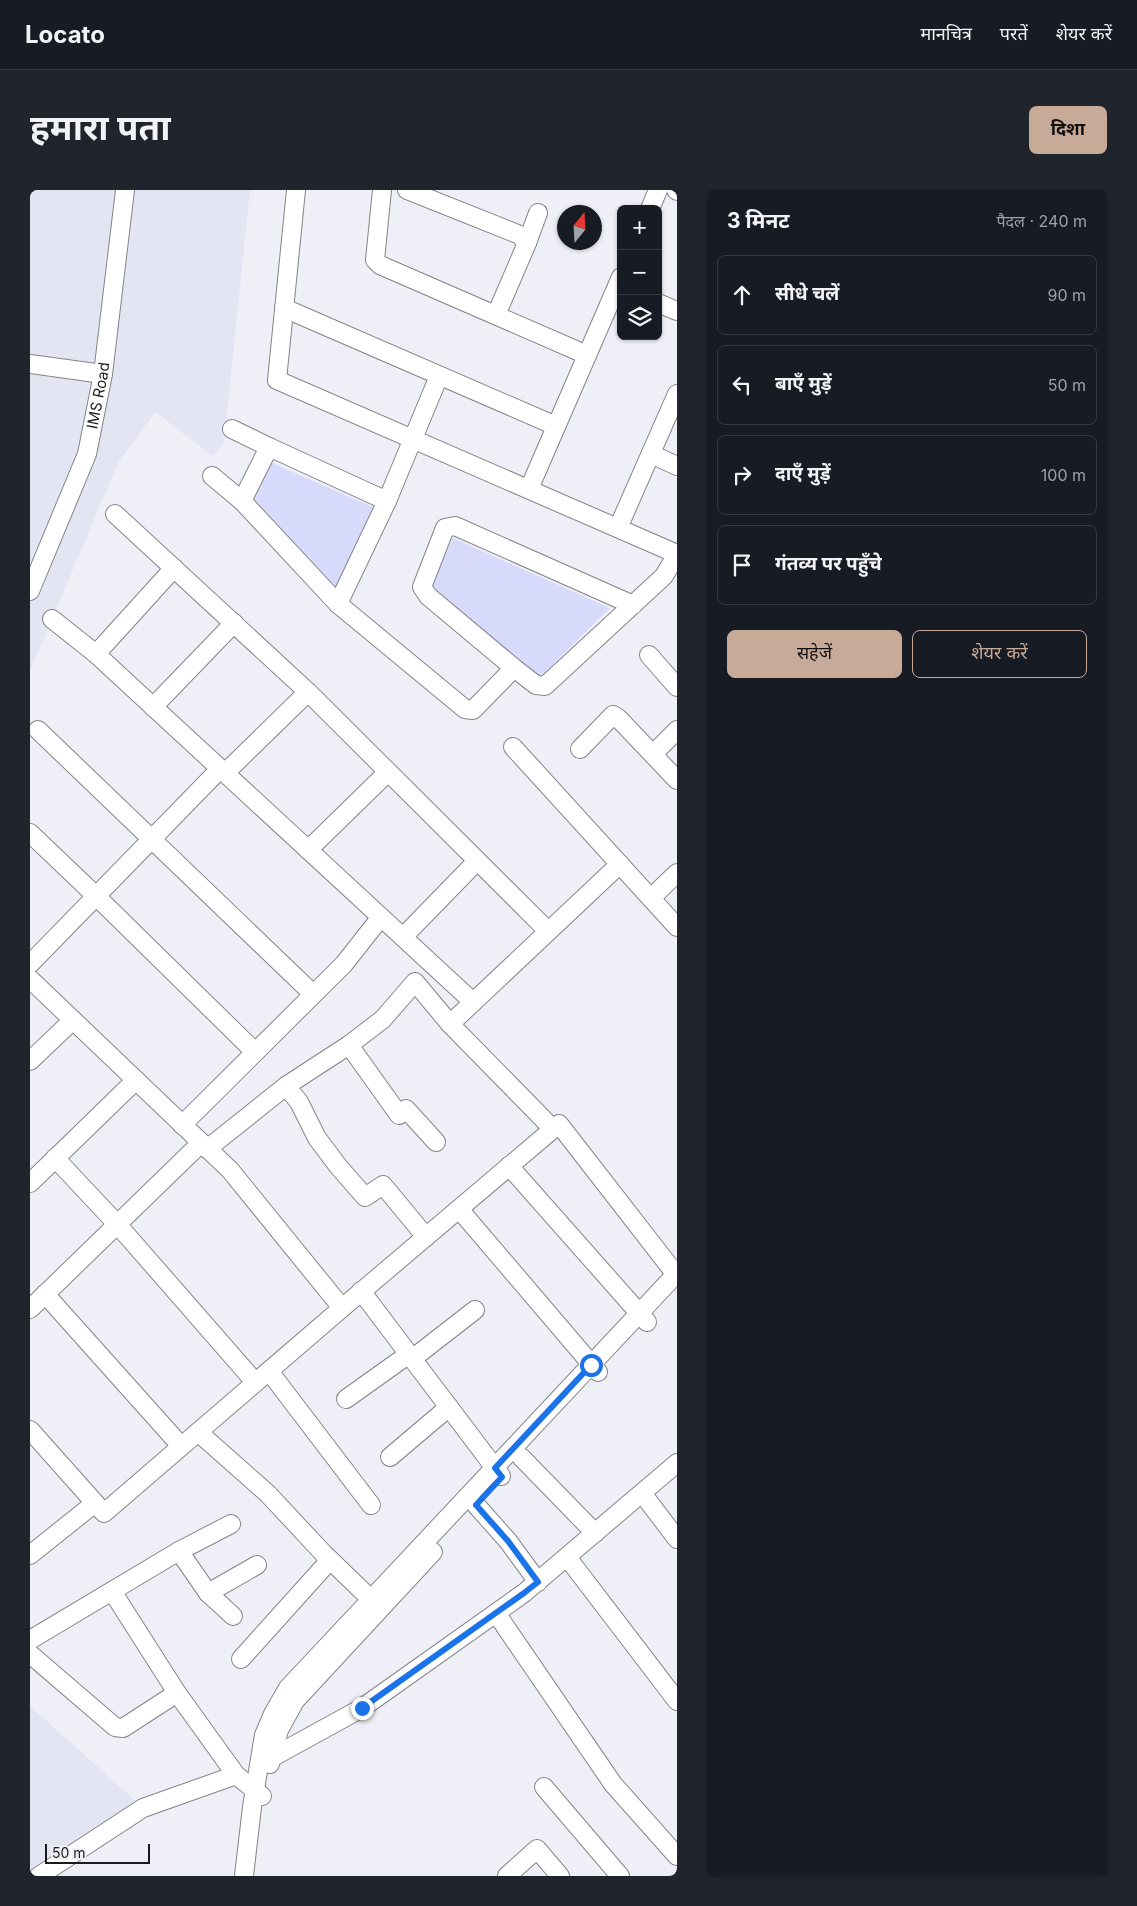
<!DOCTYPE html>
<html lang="hi">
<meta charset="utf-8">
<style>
body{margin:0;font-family:Inter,"Noto Sans Devanagari",sans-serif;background:#20242c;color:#f1f3f6}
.controls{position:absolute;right:15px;top:15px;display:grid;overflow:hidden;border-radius:8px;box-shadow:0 1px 4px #0004}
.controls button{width:45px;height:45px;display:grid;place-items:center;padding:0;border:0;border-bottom:1px solid #363941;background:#171b24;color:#f1f3f6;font:25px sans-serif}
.compass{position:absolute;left:527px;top:15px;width:45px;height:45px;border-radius:50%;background:#171b24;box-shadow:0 1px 4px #0004;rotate:18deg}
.scale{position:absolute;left:15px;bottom:12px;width:105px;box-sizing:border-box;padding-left:5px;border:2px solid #1b1b1d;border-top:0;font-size:14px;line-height:18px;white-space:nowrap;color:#1b1b1d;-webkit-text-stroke:4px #eff0f7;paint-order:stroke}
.stop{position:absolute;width:15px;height:15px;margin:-11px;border:4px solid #1a73e8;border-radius:50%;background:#fff}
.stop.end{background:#1a73e8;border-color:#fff;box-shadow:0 1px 5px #0008}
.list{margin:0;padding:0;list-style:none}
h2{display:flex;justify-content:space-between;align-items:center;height:65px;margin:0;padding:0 20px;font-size:21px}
h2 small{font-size:16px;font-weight:400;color:#9ea1a6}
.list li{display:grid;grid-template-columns:32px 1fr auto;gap:15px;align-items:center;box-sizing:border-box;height:80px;margin:0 10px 10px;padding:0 10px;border:1px solid #363941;border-radius:8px}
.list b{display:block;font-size:19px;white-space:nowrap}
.list em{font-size:16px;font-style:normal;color:#9ea1a6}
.actions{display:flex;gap:10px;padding:15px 20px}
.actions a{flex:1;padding:11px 0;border:1px solid #c8aa98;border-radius:8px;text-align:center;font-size:18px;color:#c8aa98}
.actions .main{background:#c8aa98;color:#111}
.icon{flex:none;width:28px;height:28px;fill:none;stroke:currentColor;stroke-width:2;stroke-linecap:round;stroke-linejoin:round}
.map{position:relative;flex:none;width:647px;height:1686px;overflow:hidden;border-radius:8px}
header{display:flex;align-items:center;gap:30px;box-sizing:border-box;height:70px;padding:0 25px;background:#171b24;border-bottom:1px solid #363941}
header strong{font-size:24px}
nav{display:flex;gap:28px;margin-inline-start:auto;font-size:18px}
.intro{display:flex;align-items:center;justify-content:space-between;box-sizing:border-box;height:120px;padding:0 30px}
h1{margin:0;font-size:35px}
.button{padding:12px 22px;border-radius:8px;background:#c8aa98;color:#111;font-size:18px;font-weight:700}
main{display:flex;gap:30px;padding:0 30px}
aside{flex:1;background:#171b24;border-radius:8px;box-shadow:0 1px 4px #0004}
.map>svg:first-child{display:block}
.built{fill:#e4e5f3}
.green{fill:#d7dafa}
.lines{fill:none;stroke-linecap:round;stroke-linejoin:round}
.minor-casing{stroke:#84848a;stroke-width:20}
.minor{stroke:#fff;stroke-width:18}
.route{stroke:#1a73e8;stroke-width:6}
.labels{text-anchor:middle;stroke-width:5;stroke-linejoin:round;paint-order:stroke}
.street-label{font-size:15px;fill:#1b1b1d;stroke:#eff0f7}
</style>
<header>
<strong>Locato</strong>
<nav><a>मानचित्र</a><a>परतें</a><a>शेयर करें</a></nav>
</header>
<div class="intro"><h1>हमारा पता</h1><a class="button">दिशा</a></div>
<main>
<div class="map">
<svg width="647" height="1686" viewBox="0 0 647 1686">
<rect width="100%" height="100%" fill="#eff0f7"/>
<path class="built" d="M0 0H220L194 254 183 266 125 222 88 273 0 481Z
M0 1516 108 1613 0 1684Z"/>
<path class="green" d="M240 272 345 318 306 402 223 310Z
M423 348 580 418 510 487 400 398Z"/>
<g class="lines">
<g class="minor-casing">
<g id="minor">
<path d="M266 0 247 190 647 364 634 386 515 496 506 495 484 478 398 406 392 397 415 338 425 336 603 415"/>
<path d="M352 0 345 70 350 75 557 165"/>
<path d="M377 0 490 45 497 53 466 125"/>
<path d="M646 0 647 1"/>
<path d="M620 19 628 0"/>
<path d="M497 53 508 23"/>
<path d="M628 113 647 121"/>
<path d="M254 118 526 236"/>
<path d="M0 174 73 184"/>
<path d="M202 239 239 257"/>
<path d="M621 264 647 276"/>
<path d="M182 286 212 311 308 414 435 519 443 520 484 478"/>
<path d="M499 299 591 87"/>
<path d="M212 311 239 257 357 311"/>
<path d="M85 324 278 502 518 741"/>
<path d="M588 338 647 204"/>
<path id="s1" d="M0 401 57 264 73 184 95 0"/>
<path d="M308 414 357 311 409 186"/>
<path d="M22 429 66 464 443 812"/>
<path d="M66 464 144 378"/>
<path d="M619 465 647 497"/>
<path d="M123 517 204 433"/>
<path d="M8 540 283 804"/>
<path d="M483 557 647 737"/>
<path d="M550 559 583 525 588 528 647 590"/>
<path d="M623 564 647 540"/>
<path d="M195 583 278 502"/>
<path d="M0 643 66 706 225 862"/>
<path d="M278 660 358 582"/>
<path d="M621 708 647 683"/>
<path d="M373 747 447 671"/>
<path d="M0 774 190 579"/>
<path d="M0 789 200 980 312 1118"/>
<path d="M420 834 590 674"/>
<path d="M319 855 369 925 376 919 406 952"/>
<path d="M0 871 43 830"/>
<path d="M256 896 269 912 287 948 308 976 335 1007 353 995 396 1047"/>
<path d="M152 935 314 774 351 727"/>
<path d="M177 959 256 896 319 855 353 829 385 792 420 834 523 939"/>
<path d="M25 968 87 1034 225 1192"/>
<path d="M479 976 617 1132"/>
<path d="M0 993 106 890"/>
<path d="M429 1019 568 1182"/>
<path d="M331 1101 471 1286"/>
<path d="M15 1104 151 1256"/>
<path d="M0 1119 171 953"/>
<path d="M382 1169 445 1120"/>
<path d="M239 1181 341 1315"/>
<path d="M316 1209 379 1164"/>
<path d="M0 1240 74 1323 312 1118 529 934 647 1086"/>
<path d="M168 1242 238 1304 293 1363 350 1418"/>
<path d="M360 1267 419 1217"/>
<path d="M491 1267 565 1343"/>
<path d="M612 1303 647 1349"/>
<path d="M446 1315 478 1351 508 1392"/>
<path d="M149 1361 178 1403 203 1426"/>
<path d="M0 1365 65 1313"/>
<path d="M537 1367 647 1511"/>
<path d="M82 1401 147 1503 206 1585 232 1606"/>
<path d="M178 1403 227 1375"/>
<path d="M466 1423 583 1594 647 1666"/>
<path d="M0 1450 149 1361 201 1334"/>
<path d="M0 1464 85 1537 93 1538 147 1503"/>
<path d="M211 1469 300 1370"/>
<path d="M241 1568 332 1518 494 1403 647 1273"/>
<path d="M240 1574 249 1540 265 1511 403 1362"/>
<path d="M514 1597 590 1686"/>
<path d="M9 1686 113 1618 206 1585"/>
<path d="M214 1686 222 1617 234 1545 243 1524 258 1498 647 1083"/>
<path d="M477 1686 507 1659 530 1686"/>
</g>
</g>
<use href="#minor" class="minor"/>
</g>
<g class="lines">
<path class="route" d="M332 1518 494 1403 508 1392 478 1351 446 1315 472 1287 465 1278 561 1175"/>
</g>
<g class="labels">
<g class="street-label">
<text dy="5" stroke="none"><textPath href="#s1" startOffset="208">IMS Road</textPath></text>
</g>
</g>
</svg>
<div class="controls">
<button>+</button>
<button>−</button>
<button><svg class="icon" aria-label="layers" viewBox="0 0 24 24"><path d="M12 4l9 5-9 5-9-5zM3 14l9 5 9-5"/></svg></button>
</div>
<svg class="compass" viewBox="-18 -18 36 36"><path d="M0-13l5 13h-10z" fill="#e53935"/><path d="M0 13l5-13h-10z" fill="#9ea1a6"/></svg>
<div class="scale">50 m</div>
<div class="stop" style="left:561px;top:1175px"></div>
<div class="stop end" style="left:332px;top:1518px"></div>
</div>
<aside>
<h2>3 मिनट<small>पैदल · 240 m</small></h2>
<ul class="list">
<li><svg class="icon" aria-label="ahead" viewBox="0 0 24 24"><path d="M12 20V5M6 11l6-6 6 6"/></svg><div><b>सीधे चलें</b></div><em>90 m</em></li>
<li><svg class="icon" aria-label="left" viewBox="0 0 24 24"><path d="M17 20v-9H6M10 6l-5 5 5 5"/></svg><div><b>बाएँ मुड़ें</b></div><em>50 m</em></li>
<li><svg class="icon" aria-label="right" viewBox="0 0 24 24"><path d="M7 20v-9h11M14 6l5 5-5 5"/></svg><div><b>दाएँ मुड़ें</b></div><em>100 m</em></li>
<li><svg class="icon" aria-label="arrive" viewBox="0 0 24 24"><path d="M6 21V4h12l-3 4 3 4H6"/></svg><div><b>गंतव्य पर पहुँचे</b></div></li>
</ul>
<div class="actions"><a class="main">सहेजें</a><a>शेयर करें</a></div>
</aside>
</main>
